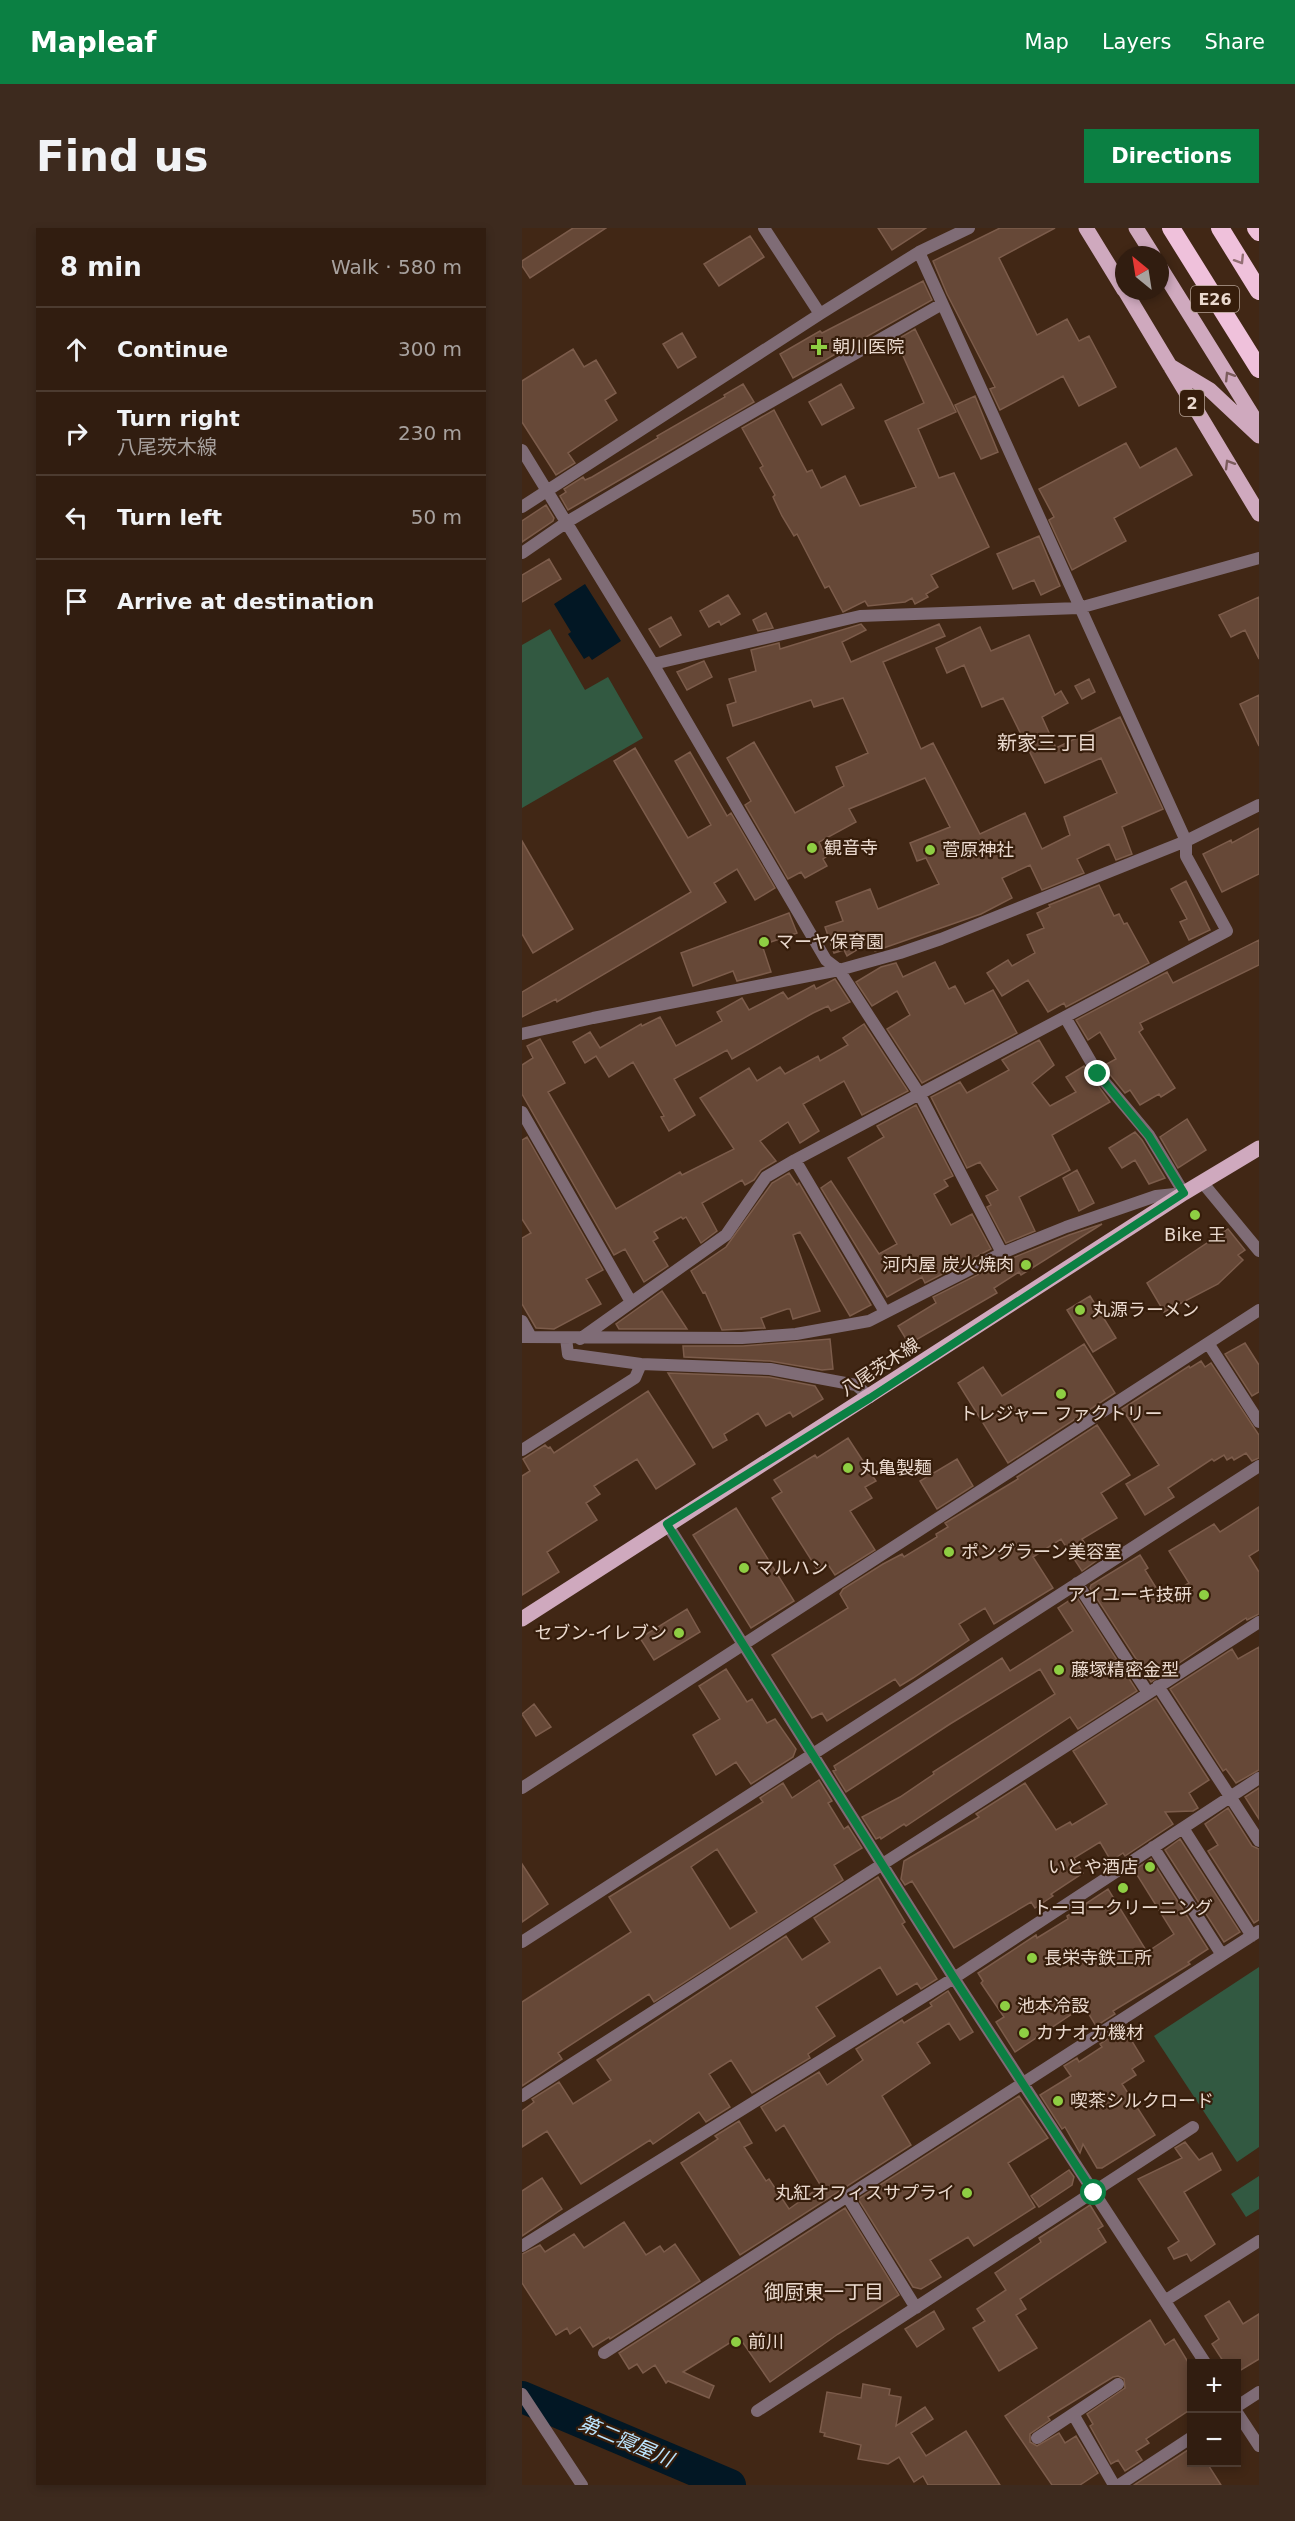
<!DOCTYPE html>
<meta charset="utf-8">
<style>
body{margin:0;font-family:"DejaVu Sans","Noto Sans JP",sans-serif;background:#3d2a1e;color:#f1f3f6}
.controls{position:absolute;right:18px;bottom:18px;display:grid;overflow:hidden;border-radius:0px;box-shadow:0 3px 9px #0003}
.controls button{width:54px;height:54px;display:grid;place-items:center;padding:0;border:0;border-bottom:2px solid #4c3b30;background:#311d10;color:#f1f3f6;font:30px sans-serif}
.compass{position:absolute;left:593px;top:18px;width:54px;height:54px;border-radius:50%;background:#311d10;box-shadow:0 3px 9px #0003;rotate:330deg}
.stop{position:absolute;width:18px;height:18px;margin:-14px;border:4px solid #0b8043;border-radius:50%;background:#fff}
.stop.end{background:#0b8043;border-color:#fff;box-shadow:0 2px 6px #0008}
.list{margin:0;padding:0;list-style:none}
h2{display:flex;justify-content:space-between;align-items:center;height:78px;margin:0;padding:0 24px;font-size:26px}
h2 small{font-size:20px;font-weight:400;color:#a8a29f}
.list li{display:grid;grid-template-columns:39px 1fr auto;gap:18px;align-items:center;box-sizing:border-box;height:84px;padding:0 24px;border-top:2px solid #4c3b30}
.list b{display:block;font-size:22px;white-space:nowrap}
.list p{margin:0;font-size:20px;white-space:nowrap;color:#a8a29f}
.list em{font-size:20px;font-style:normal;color:#a8a29f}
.icon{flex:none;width:33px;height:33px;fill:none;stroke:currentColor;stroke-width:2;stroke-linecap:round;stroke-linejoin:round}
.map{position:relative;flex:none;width:737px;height:2257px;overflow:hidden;border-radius:0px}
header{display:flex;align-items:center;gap:36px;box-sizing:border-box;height:84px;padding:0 30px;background:#0b8043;color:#fff}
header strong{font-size:28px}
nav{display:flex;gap:33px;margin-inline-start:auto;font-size:21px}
.intro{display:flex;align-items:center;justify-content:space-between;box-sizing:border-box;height:144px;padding:0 36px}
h1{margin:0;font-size:42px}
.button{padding:15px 27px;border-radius:0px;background:#0b8043;color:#fff;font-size:21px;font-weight:700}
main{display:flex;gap:36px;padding:0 36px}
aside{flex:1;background:#311d10;border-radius:0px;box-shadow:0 3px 9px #0003}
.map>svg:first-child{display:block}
.green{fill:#325941}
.water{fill:#021724}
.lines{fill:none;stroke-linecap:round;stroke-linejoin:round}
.river{stroke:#021724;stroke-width:32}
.building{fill:#664837;stroke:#7c5c4b;stroke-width:1.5;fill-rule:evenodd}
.street{stroke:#7f6c76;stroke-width:12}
.primary{stroke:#cfa9be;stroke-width:15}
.highway{stroke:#efc1db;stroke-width:18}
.oneway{stroke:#926f73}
.oneway2{stroke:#7b5c5c}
.route{stroke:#0b8043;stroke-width:8}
.poi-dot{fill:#8ece43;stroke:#361d0b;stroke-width:2}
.labels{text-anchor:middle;stroke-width:4.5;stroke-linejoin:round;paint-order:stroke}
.shield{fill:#361d0b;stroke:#b4a194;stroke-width:1.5}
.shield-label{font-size:16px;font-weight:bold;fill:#ead9ce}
.poi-label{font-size:18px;fill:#ead9ce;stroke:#361d0b;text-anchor:start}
.street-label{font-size:18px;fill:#ead9ce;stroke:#361d0b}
.neighbourhood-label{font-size:20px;fill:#ead9ce;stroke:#361d0b}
.water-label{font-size:20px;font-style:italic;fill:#bbe4fe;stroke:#361d0b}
</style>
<header>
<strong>Mapleaf</strong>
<nav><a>Map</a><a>Layers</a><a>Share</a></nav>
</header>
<div class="intro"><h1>Find us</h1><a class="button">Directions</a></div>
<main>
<aside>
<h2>8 min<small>Walk · 580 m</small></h2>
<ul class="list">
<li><svg class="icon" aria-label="ahead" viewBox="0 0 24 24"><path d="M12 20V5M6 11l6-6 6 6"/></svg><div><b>Continue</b></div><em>300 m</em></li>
<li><svg class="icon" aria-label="right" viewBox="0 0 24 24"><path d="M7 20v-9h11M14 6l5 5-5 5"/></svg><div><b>Turn right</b><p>八尾茨木線</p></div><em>230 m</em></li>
<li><svg class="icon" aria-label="left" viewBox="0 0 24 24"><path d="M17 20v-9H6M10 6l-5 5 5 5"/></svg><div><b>Turn left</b></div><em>50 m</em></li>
<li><svg class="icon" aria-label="arrive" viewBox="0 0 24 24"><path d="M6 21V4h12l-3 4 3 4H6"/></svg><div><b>Arrive at destination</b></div></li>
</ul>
</aside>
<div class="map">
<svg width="737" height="2257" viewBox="0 0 737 2257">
<rect width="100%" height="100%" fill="#412715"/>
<path class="green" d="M28 401 63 462 86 449 121 510 0 580V417Z
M737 1739V1919L715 1934 632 1808Z
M737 1948V1981L724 1989 709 1966Z"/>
<path class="water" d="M63 356 99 413 70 432 67 428 62 431 46 406 49 404 32 376Z"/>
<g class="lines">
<path class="river" d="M0 2169 208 2257"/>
</g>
<path class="building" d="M51 0H84L8 50 0 38V33Z
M356 0H404L370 22Z
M478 0H533L477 30 515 107 545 91 557 113 567 108 594 159 557 178 541 148 478 182 468 161 473 159 425 66 411 33Z
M228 8 242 29 197 58 182 36Z
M401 53 410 72 271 150 258 126 298 103 300 105Z
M393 101 434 184 396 201 417 250 432 245 467 319 409 347 416 359 404 366 406 369 393 376 390 370 383 374 346 378 343 373 321 384 307 358 303 360 275 306 272 308 260 288 251 269 253 267 238 240 241 238 220 200 252 182 285 244 290 242 299 260 323 248 338 278 394 259 363 193 402 175 374 112Z
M160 105 174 129 156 140 141 116Z
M51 121 62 139 74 132 94 165 83 172 95 192 46 225 53 235 34 247 0 194V153Z
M221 156 232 174 46 282 38 268 44 264 42 261 61 249 63 252 70 249 136 210 135 208 203 169 202 167Z
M319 156 332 180 300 197 287 174Z
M453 168 476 224 459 231 433 177Z
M604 215 618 240 654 220 670 247 592 290 604 313 550 342 527 292 532 289 517 261Z
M24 277 32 290 31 293 0 314V293Z
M517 308 538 358 519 367 512 352 491 361 475 326Z
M27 331 39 351 0 374V347Z
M206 367 218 386 199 397 197 393 187 399 178 383Z
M737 369V431L723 402 709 409 697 387Z
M244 385 251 400 236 403 231 392Z
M149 389 159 407 138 419 127 401Z
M339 396 344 402 320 414 329 434 417 396 423 408 361 434 399 521 411 515 458 606 503 585 520 621 548 607 542 589 595 565 579 530 523 555 481 470 460 479 442 437 425 445 414 420 458 399 469 423 507 407 533 467 539 463 546 475 520 489 534 520 598 489 641 581 600 599 610 626 594 632 587 616 555 631 562 645 520 662 508 637 480 650 490 670 459 686 353 723 349 713 325 728 322 722 312 725 303 699 321 693 314 674 348 661 356 681 417 656 404 630 395 633 388 615 428 599 403 550 327 581 334 594 297 614 304 629 301 631 305 638 283 650 279 644 266 651 223 577 229 573 205 530 232 514 273 585 322 558 314 539 346 525 321 470 292 479 289 472 211 498 205 477 214 474 207 451 234 443 229 422 257 415 258 421Z
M182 433 190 449 165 462 155 444Z
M567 451 573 464 560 471 553 458Z
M737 467V518L718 476Z
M113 520 166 610 189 597 153 533 168 524 205 588 209 585 253 660 233 672 215 641 192 655 204 674 35 774 34 771 0 789V764L169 664 92 533Z
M737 600V646L700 664 681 626 709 612 710 615Z
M0 613 51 701 11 725 0 706Z
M664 653 688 702 667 712 658 694 665 691 649 661Z
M577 657 592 688 597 686 602 696 605 695 627 735 544 779 542 775 526 784 506 752 480 768 465 745 486 732 490 738 513 725 505 707 522 700 515 685 528 679 527 677Z
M267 685 275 705 240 717 249 744 215 753 211 743 171 758 159 725Z
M737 712V737L618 795 621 801 617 804 653 860 639 869 637 866 618 877 608 862 603 865 581 838 594 831 578 804 566 812 554 792 645 744 651 755Z
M413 734 427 761 433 758 443 776 471 762 495 805 400 855 365 801 388 787 375 763 350 778 334 754 359 739 374 735 381 749Z
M313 751 328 774 309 783 306 778 291 785 210 831 205 822 152 851 173 887 147 903 139 889 142 888 111 834 87 849 74 828 63 835 51 814 68 804 78 820 119 796 120 798 138 789 154 818 200 793 195 784 220 770 227 782 261 764 266 771 292 757 294 761Z
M342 796 386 863 340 887 322 853 281 876 297 903 278 915 266 894 238 913 254 933 239 942 232 952 223 957 220 952 180 975 195 1003 179 1015 164 989 161 991 159 989 132 1004 136 1010 131 1013 146 1038 122 1054 103 1021 92 1027 0 866V837L11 830 5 818 18 811 43 855 26 864 94 981 158 944 160 947 212 921 178 870 227 840 235 853 258 839 263 846 296 828 298 833 326 817 321 810Z
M517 812 532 837 510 855 528 878 554 864 544 849 562 838 588 874 530 907 548 942 497 969 513 1003 484 1015 465 979 469 977 464 968 476 962 458 934 445 940 409 869 438 854 445 865 487 842 480 832Z
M394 877 431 948 422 952 426 958 412 966 429 997 450 986 469 1021 403 1055 400 1049 365 1069 299 960 309 953 357 1026 375 1016 326 930 362 909 355 898Z
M665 891 684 922 656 940 638 909Z
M613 904 620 912 643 950 627 956 613 932 600 940 587 920Z
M5 909 81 1042 64 1051 79 1076 32 1101 14 1100 0 1076V1010L9 1005 0 991V912Z
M555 942 572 975 557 983 541 950Z
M267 945 275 957 277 955 349 1077 328 1088 278 1004 271 1007 298 1083 271 1091 268 1081H265L239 1090 243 1100 200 1102 183 1064 181 1065 169 1043 204 1019 250 955Z
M580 996 499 1047 497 1044 472 1060 475 1065 387 1116 376 1098 414 1075 411 1069 483 1033 547 1007Z
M706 1001 723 1022 716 1027 721 1032 696 1056 642 1084 625 1055Z
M140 1063 165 1101H97L94 1096Z
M568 1068 594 1110 571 1124 545 1082Z
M308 1111 311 1141 300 1142 248 1133 162 1129 161 1118H221Z
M723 1115 737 1137V1164L730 1168 703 1126Z
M562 1116 593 1165 486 1235 436 1155 461 1139 480 1168Z
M679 1133 683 1139 689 1135 737 1207V1230L730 1233 724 1225 712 1232 710 1229 705 1232 702 1227 692 1233 690 1231 646 1260 652 1269 623 1287 604 1256 637 1237 600 1181 667 1138 668 1140Z
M146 1145 247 1149 293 1158 301 1171 271 1189 268 1184 244 1198 236 1185 202 1206 205 1212 191 1220Z
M126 1163 173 1236 134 1261 115 1231 72 1258 78 1266 64 1275 75 1292 25 1324 37 1344 0 1367V1248L8 1243 1 1231 23 1217 26 1220 28 1219 32 1225Z
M575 1197 608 1247 579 1265 595 1290 560 1311 574 1333 560 1343 539 1311 511 1329 531 1360 472 1396 463 1380 437 1396 447 1412 391 1450 378 1458 373 1451 305 1493 300 1485 290 1490 250 1427 326 1380 318 1366 321 1361 361 1336 380 1326 382 1329 415 1309 414 1306 426 1299 423 1295 496 1251 495 1249Z
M326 1210 354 1253 343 1259 350 1270 328 1283 353 1322 313 1347 305 1335 295 1341 250 1270 260 1264 252 1252 293 1227 295 1230Z
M435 1231 451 1258 415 1281 398 1253Z
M737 1279V1322L727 1328 737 1344V1386L725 1392 724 1390 629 1454 568 1360 569 1357 618 1327 626 1340 623 1342 641 1371 667 1355 647 1323 692 1296 698 1304Z
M214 1280 272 1373 229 1400 171 1307Z
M554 1368 615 1463 556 1501 548 1489 384 1598 382 1596 359 1611 358 1609 354 1611 340 1589 378 1569 412 1546 411 1544 533 1466 518 1441 428 1496 324 1564 311 1543 314 1542 312 1538 480 1430 488 1443 551 1403 536 1380Z
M165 1381 178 1404 132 1432 118 1410Z
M737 1419V1542L714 1555 704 1541 701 1543 648 1461 710 1421 716 1431Z
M204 1441 225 1474 230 1471 245 1495 253 1491 274 1521 271 1529 229 1556 214 1534 194 1547 171 1507 198 1491 177 1458Z
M634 1470 687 1552 667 1565 676 1580 671 1583 643 1584 651 1596 603 1628 601 1625 589 1633 578 1614 552 1630 561 1645 529 1666 531 1668 513 1680 509 1674 432 1720 390 1653 383 1657 379 1651 382 1633 457 1589 454 1586 503 1555 534 1602 548 1594 550 1597 585 1576 551 1523Z
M12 1476 29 1499 14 1508 0 1486Z
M297 1552 310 1573 306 1575 322 1601 326 1598 340 1620 312 1637 321 1652 132 1774 127 1766 36 1825 40 1831 0 1858V1774L109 1704 87 1669 241 1574 238 1570 261 1555 270 1570ZM195 1621 235 1684 208 1701 169 1639Z
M737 1560V1591L723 1569Z
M706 1580 730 1618 737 1621V1692L732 1695 686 1623 696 1617 683 1596Z
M658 1611 718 1704 702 1714 643 1622Z
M629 1631 686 1721 666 1734 668 1736 591 1783 593 1786 574 1798 562 1778 493 1824 474 1794 482 1789 459 1755 461 1753 456 1745 514 1707 515 1710 546 1691 545 1688 586 1661 625 1724 652 1706 612 1642Z
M0 1636 26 1676 0 1694Z
M356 1649 383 1694 380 1696 415 1751 399 1761 395 1755 375 1767 358 1739 294 1779 313 1808 286 1826 288 1830 230 1865 209 1832 187 1846 208 1879 184 1894 177 1884 131 1916 128 1912 59 1956 25 1903 0 1919V1883L12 1874 10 1871 37 1854 51 1876 89 1852 75 1832 264 1708 280 1732 308 1714 292 1690Z
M426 1763 451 1804 438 1812 427 1795 395 1815 408 1835 360 1868 389 1917 218 2027 159 1935 196 1911 193 1908 217 1893 230 1915 222 1919 244 1953 247 1951 267 1981 299 1958 262 1897 254 1903 239 1879 297 1844 305 1857 341 1832 334 1821 380 1792 382 1795 410 1778 408 1775Z
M602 1800 622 1833 610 1841 614 1847 600 1856 633 1907 580 1940H575L561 1916 558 1925 543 1899 540 1901 518 1867 549 1848 542 1838 555 1830 557 1834 580 1819 578 1816Z
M497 1868 526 1910 486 1935 513 1979 452 2018 446 2009 408 2032 419 2049 399 2061 391 2059 336 1971Z
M663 1914 677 1932 690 1925 699 1942 662 1964 693 2016 669 2033 665 2026 652 2031 646 2020 657 2013 616 1951 660 1930 653 1920Z
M547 1942 552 1949 550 1957 517 1979 509 1968Z
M20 1950 40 1981 0 2008V1963Z
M568 1977 581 1998 576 2001 584 2014 498 2071 504 2081 494 2087 515 2120 477 2143 451 2100 463 2093 455 2081 484 2062 473 2045 519 2014 517 2010Z
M323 1980 377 2067 316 2106 248 2154 217 2109 161 2144 192 2158 187 2170 146 2153 144 2155 133 2137 121 2145 115 2136 107 2141 97 2125Z
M102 1994 124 2027 138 2018 142 2024 153 2016 178 2053 88 2111 87 2109 71 2119 58 2099 48 2106 45 2100 34 2107 0 2055V2026L18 2017 23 2024 52 2006 62 2020Z
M707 2073 721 2096 737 2086V2131L714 2145V2136H703L690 2116 697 2111 683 2088Z
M412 2083 422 2101 395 2119 383 2101Z
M628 2092 643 2117 652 2111 669 2139V2181L624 2211 627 2215 614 2223 620 2232 603 2243 596 2232 589 2236 568 2198 571 2196 565 2186 603 2160 602 2151 596 2148 591 2149 526 2189 528 2192 508 2206V2214L515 2218 537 2205 543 2215 554 2208 576 2245 558 2257H530L483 2188Z
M341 2156 368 2161 367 2167 379 2169 374 2198 403 2179 411 2191 389 2205 404 2228 444 2203 478 2257H406L401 2248 392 2254 377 2229 366 2236 336 2231 339 2217 302 2208 303 2205 298 2204 305 2164 339 2170Z
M669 2220V2235H685L699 2257H612Z"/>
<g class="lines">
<path class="street" d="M242 0 298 86
M0 222 131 436 304 732 317 742 398 867 480 1025
M0 279 298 86 397 24 447 0
M0 325 45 294 203 200 420 76
M131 436 338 388 557 380 737 330
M0 806 71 790 317 742 378 725 419 711 664 613 737 577
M0 884 109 1074
M273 932 363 1084
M680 954 737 1023
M0 1093 9 1109
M0 1109 220 1110 274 1106 347 1093 480 1025 544 999 634 968 662 965 627 907 576 846 543 789
M44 1110 46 1126 119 1136 248 1141 334 1157 348 1169
M58 1111 204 1007 244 949 273 932 705 703 664 628V613L397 24
M686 1115 737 1194
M0 1222 113 1150 119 1136
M145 1296 432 1750 684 2136
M555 1355 626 1465
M636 1458 737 1613
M0 1560 737 1082
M661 1600 730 1708
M631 1619 700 1727
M0 1714 737 1238
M0 1868 737 1394
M325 1968 394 2080
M0 2018 432 1750 737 1550
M644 2072 737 2013
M82 2125 737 1703
M0 2166 60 2257
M714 2179 737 2164
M235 2183 671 1899
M714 2183 737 2218
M551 2186 592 2257
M515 2210 596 2156
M597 2257 670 2209"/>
<path class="primary" d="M564 0 602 62
M614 0 631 27
M638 39 737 198
M603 63 737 286
M648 138 688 162 737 208
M0 1391 662 965 737 920"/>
<path class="highway" d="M649 0 737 141
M698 0 737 63
M734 0 737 4"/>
</g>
<defs><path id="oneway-chevron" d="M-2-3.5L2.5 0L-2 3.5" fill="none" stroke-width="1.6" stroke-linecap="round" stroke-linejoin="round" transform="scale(1.5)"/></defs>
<use class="oneway" href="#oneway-chevron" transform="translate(718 32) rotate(58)"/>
<g class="oneway2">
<use href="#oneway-chevron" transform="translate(707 148) rotate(-122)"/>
<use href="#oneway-chevron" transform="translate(707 236) rotate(-121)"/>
</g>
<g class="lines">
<path class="route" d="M572 1965 432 1750 145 1296 348 1170 662 965 627 908 576 846"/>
</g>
<g class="poi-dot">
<path d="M294 110h6v6h6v6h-6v6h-6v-6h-6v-6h6z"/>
<circle cx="290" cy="620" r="6"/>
<circle cx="408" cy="622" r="6"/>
<circle cx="242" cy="714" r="6"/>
<circle cx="673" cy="987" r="6"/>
<circle cx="504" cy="1037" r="6"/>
<circle cx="558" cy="1082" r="6"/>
<circle cx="539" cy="1166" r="6"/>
<circle cx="326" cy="1240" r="6"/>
<circle cx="427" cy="1324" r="6"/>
<circle cx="222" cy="1340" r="6"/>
<circle cx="682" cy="1367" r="6"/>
<circle cx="157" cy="1405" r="6"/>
<circle cx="537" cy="1442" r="6"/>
<circle cx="628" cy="1639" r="6"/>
<circle cx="601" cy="1660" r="6"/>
<circle cx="510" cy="1730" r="6"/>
<circle cx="483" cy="1778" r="6"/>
<circle cx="502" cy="1805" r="6"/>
<circle cx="536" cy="1873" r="6"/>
<circle cx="445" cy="1965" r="6"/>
<circle cx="214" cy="2114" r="6"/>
</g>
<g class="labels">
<g class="shield">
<rect x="669" y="58" width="48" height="26" rx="4.5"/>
<rect x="658" y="162" width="24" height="26" rx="4.5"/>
</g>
<g class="shield-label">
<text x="693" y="77">E26</text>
<text x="670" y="181">2</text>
</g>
<g class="poi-label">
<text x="310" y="125">朝川医院</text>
<text x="302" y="626">観音寺</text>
<text x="420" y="628">菅原神社</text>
<text x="254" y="720">マーヤ保育園</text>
<text x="673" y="1013" text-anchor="middle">Bike 王</text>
<text x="492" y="1043" text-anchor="end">河内屋 炭火焼肉</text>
<text x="570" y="1088">丸源ラーメン</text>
<text x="539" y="1192" text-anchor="middle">トレジャー ファクトリー</text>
<text x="338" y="1246">丸亀製麺</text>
<text x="439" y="1330">ポングラーン美容室</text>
<text x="234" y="1346">マルハン</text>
<text x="670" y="1373" text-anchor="end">アイユーキ技研</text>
<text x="145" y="1411" text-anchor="end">セブン-イレブン</text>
<text x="549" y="1448">藤塚精密金型</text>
<text x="616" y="1645" text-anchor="end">いとや酒店</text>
<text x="601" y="1686" text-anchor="middle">トーヨークリーニング</text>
<text x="522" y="1736">長栄寺鉄工所</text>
<text x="495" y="1784">池本冷設</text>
<text x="514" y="1811">カナオカ機材</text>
<text x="548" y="1879">喫茶シルクロード</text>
<text x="433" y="1971" text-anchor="end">丸紅オフィスサプライ</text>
<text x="226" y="2120">前川</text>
</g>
<g class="street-label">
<text transform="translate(358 1139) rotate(-33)" y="6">八尾茨木線</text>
</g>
<g class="neighbourhood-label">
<text x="525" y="522">新家三丁目</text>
<text x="302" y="2071">御厨東一丁目</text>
</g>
<g class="water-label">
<text transform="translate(104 2213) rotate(23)" y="7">第二寝屋川</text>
</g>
</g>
</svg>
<div class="controls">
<button>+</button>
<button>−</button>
</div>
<svg class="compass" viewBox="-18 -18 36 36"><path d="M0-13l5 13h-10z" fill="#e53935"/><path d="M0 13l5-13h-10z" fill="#a8a29f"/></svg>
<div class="stop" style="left:572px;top:1965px"></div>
<div class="stop end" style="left:576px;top:846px"></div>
</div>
</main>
